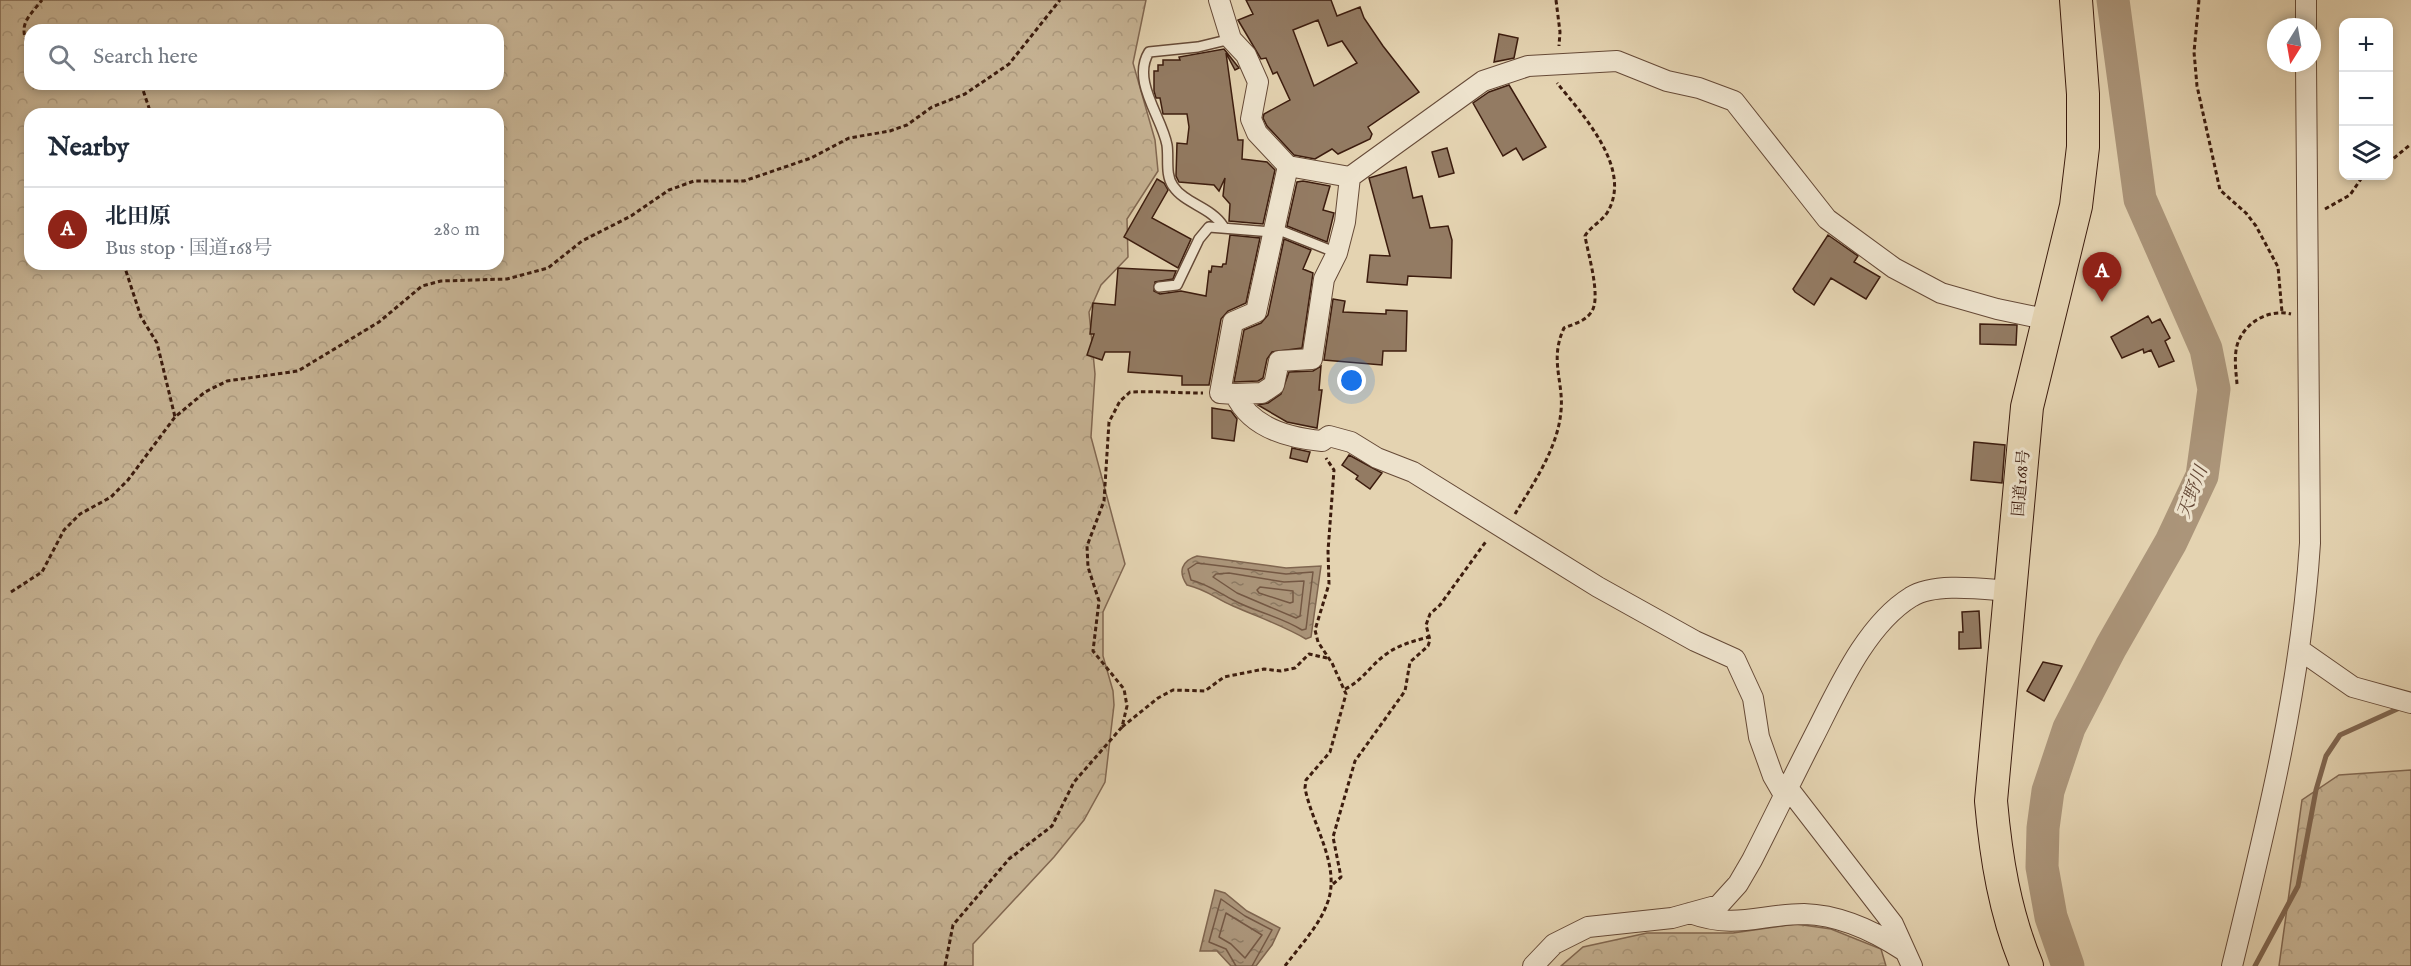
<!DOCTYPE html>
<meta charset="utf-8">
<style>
body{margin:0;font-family:"IM FELL English","Noto Serif JP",serif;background:#f2f2f3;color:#1f2937}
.controls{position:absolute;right:18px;top:18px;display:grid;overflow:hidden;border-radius:12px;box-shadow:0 3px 9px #0003}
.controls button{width:54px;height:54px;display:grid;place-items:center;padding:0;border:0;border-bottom:2px solid #e0e1e3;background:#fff;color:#1f2937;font:30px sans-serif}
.compass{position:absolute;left:2267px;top:18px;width:54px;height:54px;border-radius:50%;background:#fff;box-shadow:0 3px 9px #0003;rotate:191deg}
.you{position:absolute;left:1352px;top:381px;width:21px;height:21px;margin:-15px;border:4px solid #fff;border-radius:50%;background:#1a73e8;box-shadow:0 0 0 9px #1a73e833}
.badge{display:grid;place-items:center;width:39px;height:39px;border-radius:50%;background:#8f2418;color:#fff;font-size:20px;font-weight:700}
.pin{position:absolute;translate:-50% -50px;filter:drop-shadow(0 2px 3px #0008)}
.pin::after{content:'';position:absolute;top:32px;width:21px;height:18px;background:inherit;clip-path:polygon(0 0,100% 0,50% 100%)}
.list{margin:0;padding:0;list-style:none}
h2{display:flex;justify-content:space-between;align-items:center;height:78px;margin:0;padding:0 24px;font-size:26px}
h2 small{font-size:20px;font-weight:400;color:#747a83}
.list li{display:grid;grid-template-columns:39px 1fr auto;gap:18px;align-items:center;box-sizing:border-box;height:84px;padding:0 24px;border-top:2px solid #e0e1e3}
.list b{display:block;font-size:22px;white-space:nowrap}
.list p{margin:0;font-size:20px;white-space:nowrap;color:#747a83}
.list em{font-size:20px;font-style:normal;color:#747a83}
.icon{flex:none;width:33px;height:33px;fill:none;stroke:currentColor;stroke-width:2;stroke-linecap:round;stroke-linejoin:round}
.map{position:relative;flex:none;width:2411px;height:966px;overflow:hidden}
.search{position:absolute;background:#fff;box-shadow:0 3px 9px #0003;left:24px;top:24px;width:480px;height:66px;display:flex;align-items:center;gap:15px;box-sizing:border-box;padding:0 21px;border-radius:18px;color:#747a83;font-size:22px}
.panel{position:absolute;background:#fff;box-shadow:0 3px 9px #0003;left:24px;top:108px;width:480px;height:162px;border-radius:18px}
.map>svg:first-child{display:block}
.forest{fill:url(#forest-crowns);stroke:#826852;stroke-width:1.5;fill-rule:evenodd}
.water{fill:url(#water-ripples);stroke:#7f654f;stroke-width:1.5}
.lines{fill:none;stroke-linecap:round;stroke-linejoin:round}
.shore{stroke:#745844;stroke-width:1.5}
.stream{stroke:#7f654f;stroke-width:5}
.river{stroke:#ab957a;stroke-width:33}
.building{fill:#937b63;stroke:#3c1c0e;stroke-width:1.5;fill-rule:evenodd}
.service-casing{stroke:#664a37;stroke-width:12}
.minor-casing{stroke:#664a37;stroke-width:22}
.trunk-casing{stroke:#3c1c0e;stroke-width:34}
.path{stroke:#3c1c0e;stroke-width:3;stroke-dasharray:4.5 3;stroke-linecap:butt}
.service{stroke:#ede2cc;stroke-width:9}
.minor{stroke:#ede2cc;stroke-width:20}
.trunk{stroke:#e4d3b1;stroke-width:32}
.labels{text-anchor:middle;stroke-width:6;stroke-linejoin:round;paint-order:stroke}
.street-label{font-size:16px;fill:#3c1c0e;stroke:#ede2cc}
.water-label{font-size:18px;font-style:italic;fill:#634634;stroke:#ede2cc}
</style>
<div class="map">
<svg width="2411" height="966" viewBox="0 0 2411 966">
<defs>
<pattern id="forest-crowns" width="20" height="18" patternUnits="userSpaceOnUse" patternTransform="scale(1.5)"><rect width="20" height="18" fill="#c7b495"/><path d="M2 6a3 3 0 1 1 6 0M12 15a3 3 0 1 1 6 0" fill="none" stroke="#ac9a7f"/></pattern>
<pattern id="water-ripples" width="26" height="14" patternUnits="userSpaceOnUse" patternTransform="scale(1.5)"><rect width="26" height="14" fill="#ab957a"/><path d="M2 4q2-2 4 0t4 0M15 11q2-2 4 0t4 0" fill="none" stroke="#8c7962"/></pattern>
</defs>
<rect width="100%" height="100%" fill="#e4d3b1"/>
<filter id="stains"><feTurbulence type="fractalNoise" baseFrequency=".00333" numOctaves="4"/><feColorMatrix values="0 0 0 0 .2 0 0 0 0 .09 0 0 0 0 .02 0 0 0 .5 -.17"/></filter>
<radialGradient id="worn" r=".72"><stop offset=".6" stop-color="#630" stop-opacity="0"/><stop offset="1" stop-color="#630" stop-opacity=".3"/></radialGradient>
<path class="forest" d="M0 0H1146L1133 63 1155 140 1158 171 1127 219 1128 257 1101 285 1089 312 1095 374 1091 437 1125 564 1103 612V656L1113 691 1114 705 1105 782 1084 820 1054 857 973 944V966H0ZM30 30H498V84H30ZM30 114H498V264H30Z
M2411 770V966H2279L2302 800 2339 775Z
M1796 924 1831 929 1881 949 1886 966H1561L1583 947 1647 933H1733Z"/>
<path class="water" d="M1197 556 1286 568 1321 566 1311 637 1306 639C1282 625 1258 617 1233 606 1216 599 1208 590 1187 585 1178 572 1181 561 1197 556Z
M1215 890 1225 893 1247 911 1280 928 1272 945 1256 966H1231L1217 951H1200Z"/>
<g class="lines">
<path class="shore" d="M1197 563 1286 574 1313 572 1306 629 1302 630C1280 616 1255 612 1233 600 1218 592 1207 584 1191 580L1188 569Z
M1229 573 1284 582 1304 581 1300 616 1296 618 1237 593 1213 577 1216 574Z
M1260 587 1293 591V602L1290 603 1259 593 1257 590Z
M1226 913 1262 935 1245 958 1231 944 1219 937Z
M1236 966 1226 949 1209 942 1221 899 1245 916 1272 930 1252 966"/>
<path class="stream" d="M2255 966 2298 886 2316 790 2326 756 2340 735 2404 706"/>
<path class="river" d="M2068 966 2051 917 2042 867 2043 828 2048 791 2069 728 2111 647 2171 542 2202 476 2214 389 2206 349 2140 199 2113 0"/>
</g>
<path class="building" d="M1246 0H1331L1337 16 1360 7 1364 18 1383 46 1419 92 1368 127 1372 134 1370 139 1338 154 1332 149 1315 159 1294 155 1267 126 1263 118 1264 114 1290 100 1277 72 1273 74 1266 58 1261 59 1238 20 1253 14ZM1318 20 1328 46 1342 41 1357 63 1314 86 1293 30Z
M1499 34 1518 38 1514 58 1494 62Z
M1224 49 1239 68 1235 70 1226 53 1238 140H1243L1242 159 1267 162 1275 170 1263 224 1229 221 1230 204 1223 196 1225 178 1219 191 1214 185 1179 182 1176 176 1177 143 1187 144 1189 127 1187 114H1163L1160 98H1156L1154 91V71H1158V65H1163V60H1180L1179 57Z
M1509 85 1546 147 1523 160 1516 148 1503 156 1473 103 1489 92Z
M1447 148 1454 173 1439 177 1432 152Z
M1406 167 1413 198 1422 196 1430 228 1448 226 1452 240 1451 278 1408 276 1407 285 1367 282 1370 255 1390 256 1369 178Z
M1157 179 1164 183 1168 190 1152 218 1191 239 1178 268 1124 237Z
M1303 181 1330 186 1323 210 1334 213 1327 242 1287 226 1297 182Z
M1230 235 1260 238 1246 303 1228 311 1221 319 1209 385H1182V376L1128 372 1130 352H1105L1102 360 1087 355 1094 334H1090L1093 303 1115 305 1118 268 1176 271 1173 279 1155 282 1154 291 1160 294 1181 291 1206 296 1209 271 1211 272 1212 266 1222 267 1223 264H1226Z
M1828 235 1858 256 1854 262 1880 277 1866 299 1831 278 1814 305 1795 292 1793 289Z
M1284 239 1311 250 1303 269 1313 273 1302 348 1272 352 1267 359 1263 378 1258 381 1234 382 1244 330 1261 323 1268 315Z
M1333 299 1345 301 1343 312 1386 314V310L1407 311 1406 351H1383L1382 365 1324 360Z
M2148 316 2152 323 2160 319 2170 338 2165 341 2174 361 2159 367 2151 350 2144 353 2143 349 2122 358 2111 337Z
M1980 324 2017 325 2016 345 1980 344Z
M1321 366 1319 390H1322L1317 428 1287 422 1258 405 1268 403 1281 394 1289 372 1313 371Z
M1212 408 1231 411 1237 419 1234 441 1212 438Z
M1974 442 2005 445 2002 483 1971 480Z
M1292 448 1310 452 1307 462 1290 458Z
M1349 455 1382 473 1370 489 1356 479 1358 476 1342 465Z
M1979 611 1981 648 1959 649V632H1963L1962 612Z
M2043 662 2062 666 2044 701 2027 691Z"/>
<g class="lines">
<g class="service-casing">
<path id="service" d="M1223 226C1211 207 1185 204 1173 186 1165 175 1169 158 1167 145 1162 117 1131 81 1149 52L1198 47 1231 39
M1274 228 1337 253
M1159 287 1177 285 1199 239 1209 227 1273 232"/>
</g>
<g class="minor-casing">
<path id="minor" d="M1219 0 1231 39 1246 55 1258 82 1251 119 1257 133 1288 166
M2306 27V0
M1235 394 1262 393 1274 385 1279 361 1312 359 1324 279 1337 253 1345 222 1350 177
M2300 650 2353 687 2411 703
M1788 788 1893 924 1912 966
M1784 795 1773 776 1759 737 1753 698 1735 659 1695 641 1598 587 1413 472 1377 458 1351 442 1329 436 1322 441C1288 438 1250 427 1235 394L1220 393 1233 322 1256 312 1288 166 1350 177 1483 81 1528 66 1617 61 1667 81 1699 88 1734 101 1827 219 1894 268 1941 293 1997 309 2050 320
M1690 913C1737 930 1760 914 1804 914 1841 915 1874 931 1903 950
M1533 966 1554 944 1588 927 1672 918 1719 905 1738 884 1752 860C1772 821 1791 781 1811 742 1836 694 1864 626 1911 597 1934 582 1983 589 2010 591
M2232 966C2266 827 2301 686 2310 543L2306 63"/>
</g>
<g class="trunk-casing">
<path id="trunk" d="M2027 966C2005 913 1996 858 1991 801L2027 407 2076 206 2083 147V94L2076 0"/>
</g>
<path class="path" d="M1556 0 1560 32 1559 46
M2199 0 2194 52 2197 86 2220 190 2246 213 2256 226 2278 267 2282 312
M30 49C17 25 27 19 42 0
M141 84 151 114
M2388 163 2411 144
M2325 209 2350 195 2363 176
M127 264 125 268 141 317 157 343 175 417
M2237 384C2236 371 2233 353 2239 340 2248 320 2271 309 2291 314
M1515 514C1533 484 1558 448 1561 411 1564 382 1549 360 1564 328 1574 324 1586 321 1592 311 1601 296 1588 254 1585 236 1590 227 1601 222 1607 213 1634 169 1582 114 1557 83
M11 592 42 572 64 530 80 514 111 497 128 480 175 417 205 392 227 381 298 371 379 322 422 286 441 281 507 279 548 268 582 241 631 216 669 190 694 181H744L811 158 849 138 890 131 907 125 932 107 965 94 1009 64 1060 0
M1345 689C1362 681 1370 666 1385 655 1398 645 1413 641 1429 637
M1122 727 1158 698 1173 690 1205 691 1224 677 1264 669 1281 671 1295 668 1309 654 1327 658
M1333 884 1341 877 1333 837 1355 761 1405 691 1410 662 1428 646 1430 640 1426 625 1430 614 1440 605 1487 540
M945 966 953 925 1009 859 1052 826 1074 782 1122 727 1127 706 1124 689 1093 651 1099 601 1088 567 1087 546 1104 501 1109 422 1120 401 1130 392C1155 391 1178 393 1203 393
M1285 966C1299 947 1319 926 1327 904 1342 867 1312 825 1305 788L1306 780 1330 752 1346 694 1332 663 1318 642 1315 630 1329 584 1328 551 1334 470 1326 458"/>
<use href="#service" class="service"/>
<use href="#minor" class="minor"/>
<use href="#trunk" class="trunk"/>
</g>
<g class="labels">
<g class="street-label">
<text transform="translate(2020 483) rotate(-85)" y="6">国道168号</text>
</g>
<g class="water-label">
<text transform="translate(2192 492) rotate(-69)" y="6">天野川</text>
</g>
</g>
<rect width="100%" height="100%" filter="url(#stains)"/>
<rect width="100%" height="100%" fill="url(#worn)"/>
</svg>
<div class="controls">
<button>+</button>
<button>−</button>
<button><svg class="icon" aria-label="layers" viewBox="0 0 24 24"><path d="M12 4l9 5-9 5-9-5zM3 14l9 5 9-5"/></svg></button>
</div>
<svg class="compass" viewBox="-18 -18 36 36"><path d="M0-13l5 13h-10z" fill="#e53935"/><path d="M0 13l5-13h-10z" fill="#747a83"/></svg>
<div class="you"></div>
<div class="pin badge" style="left:2102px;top:302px">A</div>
<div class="search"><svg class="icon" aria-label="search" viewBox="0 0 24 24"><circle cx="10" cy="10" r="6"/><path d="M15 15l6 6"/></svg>Search here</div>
<section class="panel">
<h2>Nearby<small></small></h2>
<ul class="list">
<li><span class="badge">A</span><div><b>北田原</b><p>Bus stop · 国道168号</p></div><em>280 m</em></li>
</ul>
</section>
</div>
